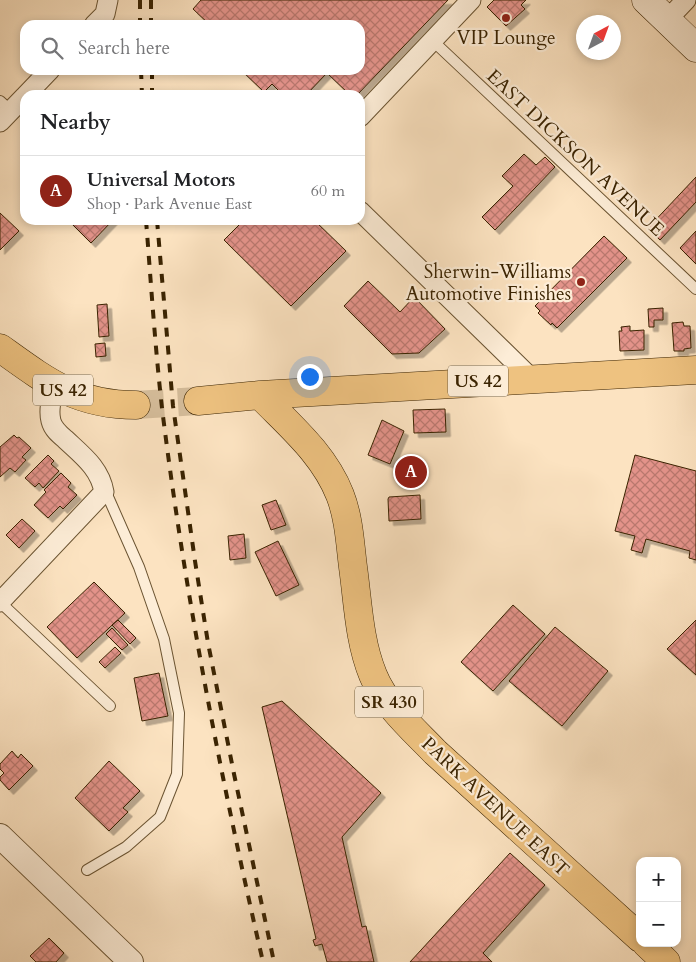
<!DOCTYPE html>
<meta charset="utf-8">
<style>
body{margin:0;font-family:Cardo,serif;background:#f6f6f6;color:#202124}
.controls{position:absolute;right:15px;bottom:15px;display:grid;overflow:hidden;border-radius:10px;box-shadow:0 2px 8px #0003}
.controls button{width:45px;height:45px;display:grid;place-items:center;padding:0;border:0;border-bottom:1px solid #e0e0e0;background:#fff;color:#202124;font:25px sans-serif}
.compass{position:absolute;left:576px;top:15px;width:45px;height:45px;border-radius:50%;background:#fff;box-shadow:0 2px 8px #0003;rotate:41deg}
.you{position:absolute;left:309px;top:376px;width:18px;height:18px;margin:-12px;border:4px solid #fff;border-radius:50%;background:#1a73e8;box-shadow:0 0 0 8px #1a73e833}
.badge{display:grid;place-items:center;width:32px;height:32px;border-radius:50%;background:#8f2418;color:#fff;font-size:16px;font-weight:700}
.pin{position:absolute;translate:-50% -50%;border:2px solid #fff;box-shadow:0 1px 5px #0006}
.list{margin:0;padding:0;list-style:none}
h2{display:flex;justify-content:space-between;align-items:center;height:65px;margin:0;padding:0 20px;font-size:21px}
h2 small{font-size:16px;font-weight:400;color:#757577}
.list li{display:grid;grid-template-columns:32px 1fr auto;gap:15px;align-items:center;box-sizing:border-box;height:70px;padding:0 20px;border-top:1px solid #e0e0e0}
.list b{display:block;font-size:19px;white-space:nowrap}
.list p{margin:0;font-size:16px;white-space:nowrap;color:#757577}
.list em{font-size:16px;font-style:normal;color:#757577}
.icon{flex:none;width:28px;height:28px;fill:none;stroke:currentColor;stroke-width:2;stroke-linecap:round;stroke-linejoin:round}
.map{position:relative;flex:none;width:696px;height:962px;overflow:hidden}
.search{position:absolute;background:#fff;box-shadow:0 2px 8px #0003;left:20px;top:20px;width:345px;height:55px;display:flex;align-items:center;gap:12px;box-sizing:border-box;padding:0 18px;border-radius:15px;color:#757577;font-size:19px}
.panel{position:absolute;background:#fff;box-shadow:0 2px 8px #0003;left:20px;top:90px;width:345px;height:135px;border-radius:15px}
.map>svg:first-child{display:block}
.building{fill:url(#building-cross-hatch);stroke:#3a2301;filter:url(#shadow)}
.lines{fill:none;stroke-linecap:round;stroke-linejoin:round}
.primary-tunnel{stroke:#d5bd9b;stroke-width:28;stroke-dasharray:28 14;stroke-linecap:butt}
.service-casing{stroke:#6a5331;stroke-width:12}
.minor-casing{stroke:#6a5331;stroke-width:21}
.tertiary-casing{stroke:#6a5331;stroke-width:26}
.secondary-casing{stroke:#3a2301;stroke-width:29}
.primary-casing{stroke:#3a2301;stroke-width:29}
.service{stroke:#fdedd7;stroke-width:10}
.minor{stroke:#fdedd7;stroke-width:19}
.tertiary{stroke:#fdedd7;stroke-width:24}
.secondary{stroke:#fdedd7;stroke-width:28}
.primary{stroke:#eec280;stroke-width:28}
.rail{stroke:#3a2301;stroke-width:4;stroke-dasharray:9 9;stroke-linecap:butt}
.poi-dot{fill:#8f2418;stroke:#fdedd7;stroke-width:2}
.labels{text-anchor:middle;stroke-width:4.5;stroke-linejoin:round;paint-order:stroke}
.shield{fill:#fdedd7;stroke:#746041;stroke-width:1}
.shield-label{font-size:18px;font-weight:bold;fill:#3a2301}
.poi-label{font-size:19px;fill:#3a2301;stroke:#fdedd7}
.street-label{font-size:19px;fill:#3a2301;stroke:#fdedd7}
</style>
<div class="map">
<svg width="696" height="962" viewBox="0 0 696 962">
<defs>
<pattern id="building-cross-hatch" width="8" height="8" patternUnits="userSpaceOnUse" patternTransform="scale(1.25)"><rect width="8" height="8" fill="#e3938a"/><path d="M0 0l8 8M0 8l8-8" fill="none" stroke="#b9786e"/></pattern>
<filter id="shadow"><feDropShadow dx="4.5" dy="4.5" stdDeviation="0" flood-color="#0004"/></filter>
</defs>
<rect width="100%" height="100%" fill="#fce3c1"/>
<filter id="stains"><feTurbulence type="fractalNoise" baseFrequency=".004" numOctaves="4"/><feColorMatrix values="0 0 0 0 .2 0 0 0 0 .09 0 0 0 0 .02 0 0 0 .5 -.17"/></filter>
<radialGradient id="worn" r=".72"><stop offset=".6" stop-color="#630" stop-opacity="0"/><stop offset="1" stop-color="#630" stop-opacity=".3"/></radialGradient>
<path class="building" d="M201 0H448L357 95H350L327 73 306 95H283L272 84 264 92 241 70H360V25H210L193 9Z
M494 0H526L521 5 525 9 506 26 487 7Z
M524 154 536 165 545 157 555 167 495 230 482 217 513 186 502 176Z
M696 177V202L660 240 648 228Z
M0 213 19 231 0 250Z
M68 220H113L91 243Z
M244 220H314L346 251 291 306 224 240Z
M696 231V264L680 248Z
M604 236 627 258 557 328 552 323 551 325 538 313 540 311 535 306Z
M368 281 400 312 414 297 445 329 419 353 392 354 344 306Z
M107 304 109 336 99 337 97 305Z
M663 308V320H654V327H649L648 309Z
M683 322 684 326H690L691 348 684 349V351H674L672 323Z
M630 326V331L644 330V350L620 351 619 331H622L621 327Z
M105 343 106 356 96 357 95 344Z
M445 409 446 432 414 433 413 410Z
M382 420 404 431 390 464 368 455Z
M14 435 17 438 19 437 31 448 22 457 26 460 15 472 10 468 0 477V447Z
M48 455 54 461 51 464 59 471 43 488 39 483 35 487 25 478Z
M635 455 696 471V560L689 558 690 551 646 539 642 553 631 550 635 536 615 531Z
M61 473 71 483 68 487 77 495 63 509 60 506 48 518 34 505 46 492 44 490Z
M420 495 421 519 389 521 388 499 389 497Z
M276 500 286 525 271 530 262 505Z
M22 519 35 531 19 548 6 535Z
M244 534 246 558 230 560 228 536Z
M278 541 299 585 276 596 255 552Z
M94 582 125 613 77 658 47 627Z
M513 605 545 634 493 691 461 662Z
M118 620 136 638 130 644 112 625Z
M696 620V675L667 649Z
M555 627 608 671 562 726 509 681Z
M112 628 128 645 122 650 106 634Z
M115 647 121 653 105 668 99 662Z
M159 673 168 716 142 721 134 678Z
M282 701 381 793 342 837 362 927 366 926 374 962H327L322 944 315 946 313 940 316 939 262 707Z
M12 751 18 758 21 754 33 766 9 790 0 780V777L4 773 0 769V764Z
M109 761 140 791 123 808 128 812 109 831 75 798Z
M510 853 545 885 483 953 492 962H410Z
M49 938 64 953 56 962H36L30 956Z"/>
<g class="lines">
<path class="primary-tunnel" d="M136 405 198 401"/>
<g class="service-casing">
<path id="service" d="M433 41 696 289
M0 101 11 111
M0 602 110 706
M87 870 126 847 160 817 177 774 179 713 164 639 139 567 109 499 104 492"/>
</g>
<g class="minor-casing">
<path id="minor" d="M667 20 686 0
M94 25 105 14 108 0
M26 95 50 70
M360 117 471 0
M0 122 25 96
M360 211 531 378
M0 602 104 492C100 468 82 455 65 439 59 434 53 429 51 421 48 409 52 397 55 386"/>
</g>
<g class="tertiary-casing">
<path id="tertiary" d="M0 836 131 962"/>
</g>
<g class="secondary-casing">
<path id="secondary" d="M646 0 696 48"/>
</g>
<g class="primary-casing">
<path id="primary" d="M0 348C46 381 76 405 136 405
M260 395C290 426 324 454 340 495 349 518 350 543 353 567 358 603 359 641 373 675 385 705 413 729 435 752L640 938
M198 401 260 395 696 370
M646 943 666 962"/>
</g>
<use href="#service" class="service"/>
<use href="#minor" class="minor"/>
<use href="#tertiary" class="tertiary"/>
<use href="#secondary" class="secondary"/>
<use href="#primary" class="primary"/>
<path class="rail" d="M140 0V25
M151 0V25
M141 70 142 95
M152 70V95
M146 220C151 283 155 346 162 408 185 595 221 779 263 962
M157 220 173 406 195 561 208 643 234 774 274 962"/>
</g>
<g class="poi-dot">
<circle cx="506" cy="18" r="5"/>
<circle cx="581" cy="282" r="5"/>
</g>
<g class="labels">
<g class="shield">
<rect x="448" y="365.5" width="60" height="31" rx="4"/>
<rect x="33" y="374.5" width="60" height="31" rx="4"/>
<rect x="355" y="686.5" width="68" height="31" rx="4"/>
</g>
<g class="shield-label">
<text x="478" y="387">US 42</text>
<text x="63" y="396">US 42</text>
<text x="389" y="708">SR 430</text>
</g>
<g class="poi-label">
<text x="506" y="44">VIP Lounge</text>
<text x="571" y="278" text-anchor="end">Sherwin-Williams<tspan x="571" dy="22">Automotive Finishes</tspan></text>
</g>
<g class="street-label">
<text transform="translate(576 152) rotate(43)" y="7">EAST DICKSON AVENUE</text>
<text transform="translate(496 806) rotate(43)" y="7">PARK AVENUE EAST</text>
</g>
</g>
<rect width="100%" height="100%" filter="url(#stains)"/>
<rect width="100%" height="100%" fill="url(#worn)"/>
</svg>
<div class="controls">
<button>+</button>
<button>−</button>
</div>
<svg class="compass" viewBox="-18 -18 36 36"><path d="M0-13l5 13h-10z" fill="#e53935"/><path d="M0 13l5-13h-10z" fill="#757577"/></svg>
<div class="you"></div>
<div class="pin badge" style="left:411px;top:472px">A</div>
<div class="search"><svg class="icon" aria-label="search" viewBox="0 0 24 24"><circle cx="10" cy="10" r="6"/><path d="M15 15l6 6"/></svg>Search here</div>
<section class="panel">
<h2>Nearby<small></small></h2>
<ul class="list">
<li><span class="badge">A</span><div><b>Universal Motors</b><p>Shop · Park Avenue East</p></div><em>60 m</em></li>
</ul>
</section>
</div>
